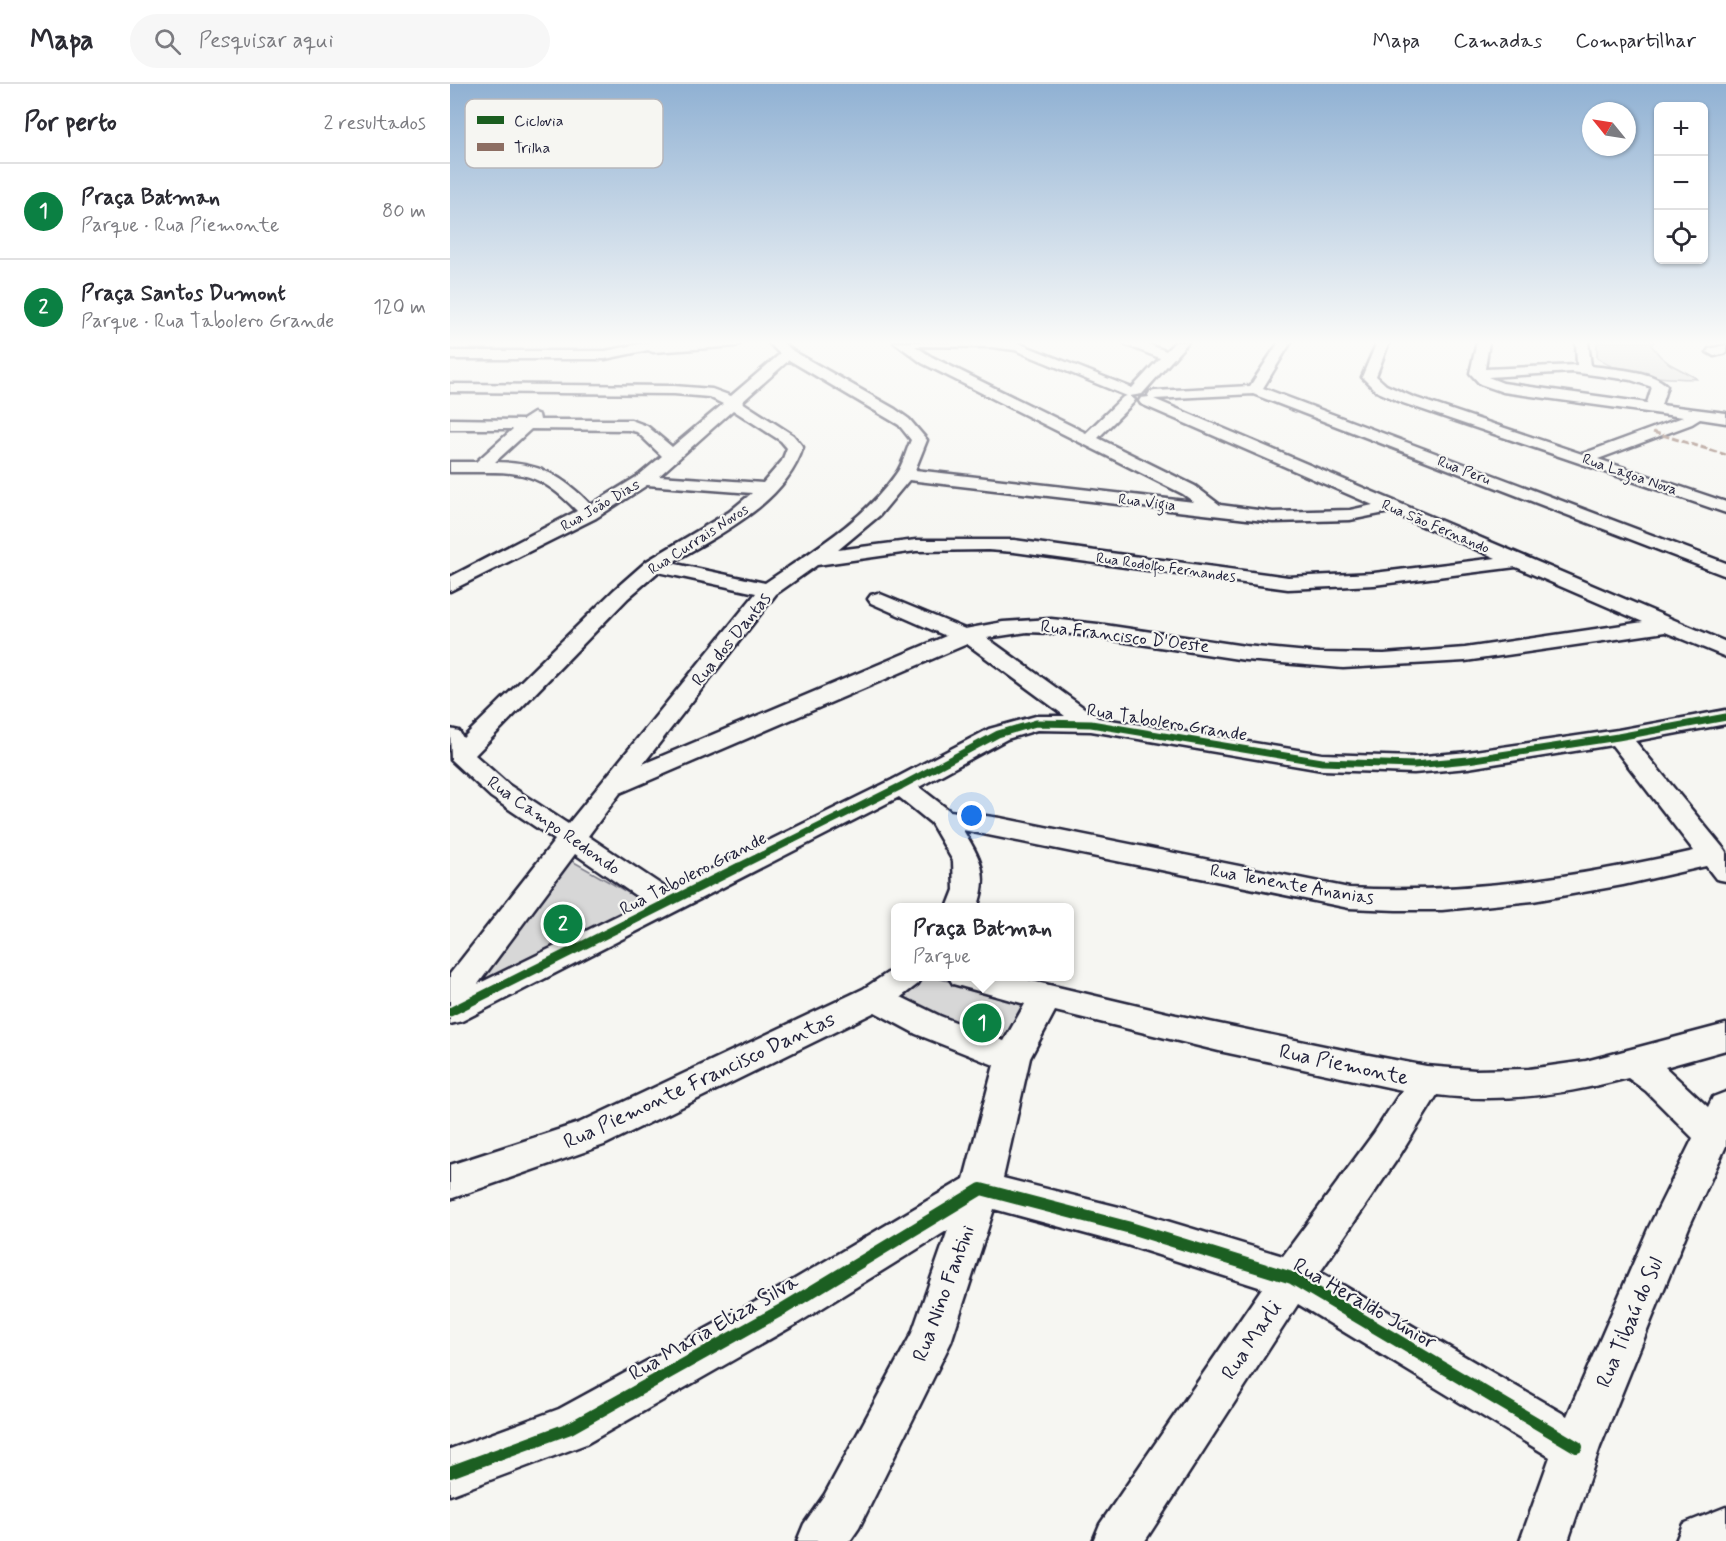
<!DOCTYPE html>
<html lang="pt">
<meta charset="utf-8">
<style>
body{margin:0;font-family:Mynerve,sans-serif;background:#f7f7f7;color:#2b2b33}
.controls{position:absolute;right:18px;top:18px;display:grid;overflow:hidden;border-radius:9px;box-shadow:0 2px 4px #0004}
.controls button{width:54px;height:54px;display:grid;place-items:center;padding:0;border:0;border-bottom:2px solid #e1e1e2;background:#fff;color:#2b2b33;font:30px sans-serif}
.compass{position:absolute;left:1132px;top:18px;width:54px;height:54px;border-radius:50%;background:#fff;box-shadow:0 2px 4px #0004;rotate:300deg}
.you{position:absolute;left:522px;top:732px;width:21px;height:21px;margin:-15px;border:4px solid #fff;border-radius:50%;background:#1a73e8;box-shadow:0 0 0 9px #1a73e833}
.badge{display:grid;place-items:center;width:39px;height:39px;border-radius:50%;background:#0b8043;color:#fff;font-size:20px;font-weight:700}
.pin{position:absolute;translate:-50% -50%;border:3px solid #fff;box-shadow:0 2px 6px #0006}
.popup{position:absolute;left:441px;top:819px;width:183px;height:78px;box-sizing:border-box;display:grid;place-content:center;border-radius:9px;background:#fff;filter:drop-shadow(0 2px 4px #0005);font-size:20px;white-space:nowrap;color:#7c7c81}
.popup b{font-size:22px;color:#2b2b33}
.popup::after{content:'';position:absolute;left:50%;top:100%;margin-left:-12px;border:12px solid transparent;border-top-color:#fff}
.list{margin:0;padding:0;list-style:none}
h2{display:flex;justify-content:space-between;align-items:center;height:78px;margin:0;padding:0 24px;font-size:26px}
h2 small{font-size:20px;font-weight:400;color:#7c7c81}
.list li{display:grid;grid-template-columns:39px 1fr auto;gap:18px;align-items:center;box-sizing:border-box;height:96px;padding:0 24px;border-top:2px solid #e1e1e2}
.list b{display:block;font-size:22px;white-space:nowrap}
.list p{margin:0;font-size:20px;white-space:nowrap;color:#7c7c81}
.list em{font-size:20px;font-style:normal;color:#7c7c81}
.icon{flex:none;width:33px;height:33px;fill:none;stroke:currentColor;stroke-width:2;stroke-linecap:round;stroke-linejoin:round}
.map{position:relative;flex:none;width:1276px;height:1457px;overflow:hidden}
header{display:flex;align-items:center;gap:36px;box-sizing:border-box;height:84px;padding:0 30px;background:#fff;border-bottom:2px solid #e1e1e2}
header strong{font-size:28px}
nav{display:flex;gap:33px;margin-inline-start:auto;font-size:21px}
.search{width:420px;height:54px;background:#f7f7f7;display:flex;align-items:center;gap:15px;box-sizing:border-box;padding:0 21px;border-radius:33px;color:#7c7c81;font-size:22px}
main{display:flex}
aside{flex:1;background:#fff}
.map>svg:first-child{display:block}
.green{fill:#d7d7d7;stroke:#7c7c89;stroke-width:1.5}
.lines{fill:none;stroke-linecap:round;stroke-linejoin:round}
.minor-casing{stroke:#22223b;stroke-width:5}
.minor{fill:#f6f6f2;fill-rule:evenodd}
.quiet{stroke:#8d6e63;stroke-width:3;stroke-dasharray:7 3;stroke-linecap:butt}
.cycleway-far2-casing{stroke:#f6f6f2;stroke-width:10}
.cycleway-far1-casing{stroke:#f6f6f2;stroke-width:13}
.cycleway-casing{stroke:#f6f6f2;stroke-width:16}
.cycleway-far2{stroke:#1b5e20;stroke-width:7}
.cycleway-far1{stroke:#1b5e20;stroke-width:9}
.cycleway{stroke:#1b5e20;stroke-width:12}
.labels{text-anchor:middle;stroke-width:4.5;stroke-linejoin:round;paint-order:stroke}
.far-street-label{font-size:15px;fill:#22223b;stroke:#f6f6f2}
.street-label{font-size:18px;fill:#22223b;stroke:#f6f6f2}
.near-street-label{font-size:21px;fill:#22223b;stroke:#f6f6f2}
.key{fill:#f6f6f2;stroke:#b6b6bb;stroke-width:1.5}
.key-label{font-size:16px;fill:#22223b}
</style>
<header>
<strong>Mapa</strong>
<div class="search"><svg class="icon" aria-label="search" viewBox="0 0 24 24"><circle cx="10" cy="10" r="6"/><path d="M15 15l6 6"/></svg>Pesquisar aqui</div>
<nav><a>Mapa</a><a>Camadas</a><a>Compartilhar</a></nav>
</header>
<main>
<aside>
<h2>Por perto<small>2 resultados</small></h2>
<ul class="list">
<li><span class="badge">1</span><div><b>Praça Batman</b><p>Parque · Rua Piemonte</p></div><em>80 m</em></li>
<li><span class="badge">2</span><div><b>Praça Santos Dumont</b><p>Parque · Rua Tabolero Grande</p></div><em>120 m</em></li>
</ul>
</aside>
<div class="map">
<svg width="1276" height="1457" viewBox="0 0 1276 1457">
<rect width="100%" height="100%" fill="#f6f6f2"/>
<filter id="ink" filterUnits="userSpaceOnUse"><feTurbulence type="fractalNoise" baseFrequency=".0167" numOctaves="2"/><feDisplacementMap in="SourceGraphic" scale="12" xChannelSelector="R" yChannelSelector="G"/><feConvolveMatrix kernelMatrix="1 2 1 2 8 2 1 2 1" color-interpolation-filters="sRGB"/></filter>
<g filter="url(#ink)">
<path class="green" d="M1147 258H1204L1201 261 1210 272 1220 280 1248 295C1214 294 1175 294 1147 274Z
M115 773 200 821 0 921Z
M481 892 573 919 552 959 439 914 473 893Z"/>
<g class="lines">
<g class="minor-casing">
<path id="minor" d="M200 258H292L286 262 203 268 198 266 155 275H0V267H155Z
M318 258H332L343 267 445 325 459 335 477 356 465 386 744 418 733 410 472 279 444 258 568 259 682 304 710 274 676 261 675 258H692L716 267 725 258H738L692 310 680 312 685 316 683 319 648 354 745 402 770 421 823 428 900 426 923 421 691 320 689 317 691 314 699 313 698 311 700 308 705 307 800 302 829 258H841L813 304 1276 479V492L803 310 704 315 1276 558V573L1215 548 1015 577 893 584 795 576 624 550 577 548 537 554 648 634 872 670 964 673 1018 668 1168 646 1276 626V640L1185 657 1274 765 1276 768V797L1266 795 1256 782 1173 801 1083 817 992 826H946L899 824 513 746C530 774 540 790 527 824H497L504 806 503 777 481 739 449 713 12 937 0 940V890L105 756 41 713 1 676 0 645 9 647 13 654 164 506 197 477 279 428 302 409 197 401 146 434 0 507V493L127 427C83 380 59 389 0 388V378H26L63 345H0V335L73 336 84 329 89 331 90 336H181L197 342 222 363 273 320 259 313 224 310 0 308V300L224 302 262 305 281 312 330 270ZM465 262 542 263 565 266 677 312 673 313 636 349 482 273ZM339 276 449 341 461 356C456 367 453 381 446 390 413 437 362 467 315 499L221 479C269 450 335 420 353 363L343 351 292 318ZM283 326 331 357 337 364 332 377 313 399 209 392ZM81 345 179 346 187 348 212 372 188 392 141 421C111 390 88 379 45 378ZM459 396 823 438 900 436 940 428 1046 474 924 489 838 493 564 456H466L388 466 430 431ZM538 466 564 468 838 505 924 501 1066 483 1193 538 1015 564 934 570 869 569 795 562 648 540 601 535 553 538 515 545 428 509 421 511 418 515 421 519 496 552 193 680 326 510 367 481 466 467ZM208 488 306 509 118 740 59 701 25 671 178 514ZM517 560 615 632H586L539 645 442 696 219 806 138 752 170 709ZM587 646 641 647 872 686 964 689 1018 684 1162 661 1244 767C1129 793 1017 810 899 804L550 734 500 727 469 703 557 655ZM125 770 195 818 28 900Z
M927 258H939L926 292 936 301 963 313 1132 370 1233 333 1053 308 1030 300 1020 289 1027 258H1039L1035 285 1127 281 1126 258H1138L1141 282C1162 285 1203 286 1217 302L1211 321 1276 329V339L1250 335 1242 340 1148 375 1276 418V429L953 319 926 307 912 293ZM1122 288 1181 296 1202 303 1197 319 1053 299 1038 293Z
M1276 261V269L1264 272 1257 268 1259 265Z
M445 884V892H473L468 900 451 913 490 932 554 957 575 920 503 900 498 892H561L726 931 903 968 976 982 1025 986 1079 985 1136 977 1276 940V966L1215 983 1258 1023 1263 1013 1276 1008V1062L1239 1143 1150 1363 1118 1457H1070L1100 1373 848 1220 695 1457H643L650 1440 812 1204 677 1161 544 1125 501 1258 409 1444 400 1457H347L354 1440 375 1410 462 1249 498 1146 348 1239 136 1360 0 1411V1365L109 1325 318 1211 514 1095 544 981 466 950 425 928 154 1061 0 1115V1081L129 1039 413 905ZM605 927 769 967 952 1006 924 1049 833 1172 677 1125 553 1094 580 974ZM1178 994 1196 1007 1243 1054 1199 1143 1117 1332 870 1188 950 1071 987 1011C1052 1019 1114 1011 1178 994Z
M1276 1423V1457H1226L1233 1440Z"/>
</g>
<use href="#minor" class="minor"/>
<path class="quiet" d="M1203 348 1276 371"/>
<g class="cycleway-far2-casing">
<path id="cycleway-far2" d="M286 784 451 702 548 650 586 639 641 640 872 678 964 681 1018 676 1168 653 1276 633"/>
</g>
<g class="cycleway-far1-casing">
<path id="cycleway-far1" d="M0 928 289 783"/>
</g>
<g class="cycleway-casing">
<path id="cycleway" d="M0 1388 120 1344 333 1225 531 1105 677 1143 842 1194 1127 1363"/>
</g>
<use href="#cycleway-far2" class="cycleway-far2"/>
<use href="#cycleway-far1" class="cycleway-far1"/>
<use href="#cycleway" class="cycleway"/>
</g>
</g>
<linearGradient id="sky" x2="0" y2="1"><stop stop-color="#90b1d3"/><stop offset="0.56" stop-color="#fbfbf9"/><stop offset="1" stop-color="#fbfbf9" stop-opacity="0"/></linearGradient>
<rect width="1276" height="462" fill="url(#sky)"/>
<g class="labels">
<g class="far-street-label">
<text transform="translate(1014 386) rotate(21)" y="5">Rua Peru</text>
<text transform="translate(1180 390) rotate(19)" y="5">Rua Lagoa Nova</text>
<text transform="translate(697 418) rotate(7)" y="5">Rua Vigia</text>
<text transform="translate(150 421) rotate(-30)" y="5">Rua João Dias</text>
<text transform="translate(986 442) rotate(23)" y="5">Rua São Fernando</text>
<text transform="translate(248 455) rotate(-33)" y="5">Rua Currais Novos</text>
<text transform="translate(716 483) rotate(8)" y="5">Rua Rodolfo Fernandes</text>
</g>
<g class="street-label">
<text transform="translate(675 552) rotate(7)" y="6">Rua Francisco D'Oeste</text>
<text transform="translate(281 555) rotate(-51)" y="6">Rua dos Dantas</text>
<text transform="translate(717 638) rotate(9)" y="6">Rua Tabolero Grande</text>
<text transform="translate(104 741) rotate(35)" y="6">Rua Campo Redondo</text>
<text transform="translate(243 789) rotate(-27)" y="6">Rua Tabolero Grande</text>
<text transform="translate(842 800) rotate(10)" y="6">Rua Tenente Ananias</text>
</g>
<g class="near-street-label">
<text transform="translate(894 980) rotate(12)" y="7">Rua Piemonte</text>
<text transform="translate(249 996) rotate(-25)" y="7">Rua Piemonte Francisco Dantas</text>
<text transform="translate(493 1209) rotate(-70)" y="7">Rua Nino Fantini</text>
<text transform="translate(915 1219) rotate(30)" y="7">Rua Heraldo Júnior</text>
<text transform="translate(1179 1238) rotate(-67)" y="7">Rua Tibaú do Sul</text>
<text transform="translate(263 1243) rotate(-30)" y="7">Rua Maria Eliza Silva</text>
<text transform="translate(801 1256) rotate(-56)" y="7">Rua Marli</text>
</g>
</g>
<rect x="15" y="15" width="198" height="69" rx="9" class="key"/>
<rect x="27" y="32" width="27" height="8" fill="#1b5e20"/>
<rect x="27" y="59" width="27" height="8" fill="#8d6e63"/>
<g class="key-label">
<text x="64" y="42">Ciclovia</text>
<text x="64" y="69">Trilha</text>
</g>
</svg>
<div class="controls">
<button>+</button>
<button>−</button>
<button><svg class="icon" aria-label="locate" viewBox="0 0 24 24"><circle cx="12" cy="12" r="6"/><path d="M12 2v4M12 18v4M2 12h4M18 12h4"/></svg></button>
</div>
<svg class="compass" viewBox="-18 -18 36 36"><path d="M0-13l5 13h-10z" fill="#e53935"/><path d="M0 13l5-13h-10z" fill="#7c7c81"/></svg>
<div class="you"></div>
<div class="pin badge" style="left:532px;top:939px">1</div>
<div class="popup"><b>Praça Batman</b>Parque</div>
<div class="pin badge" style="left:113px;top:840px">2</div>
</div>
</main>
